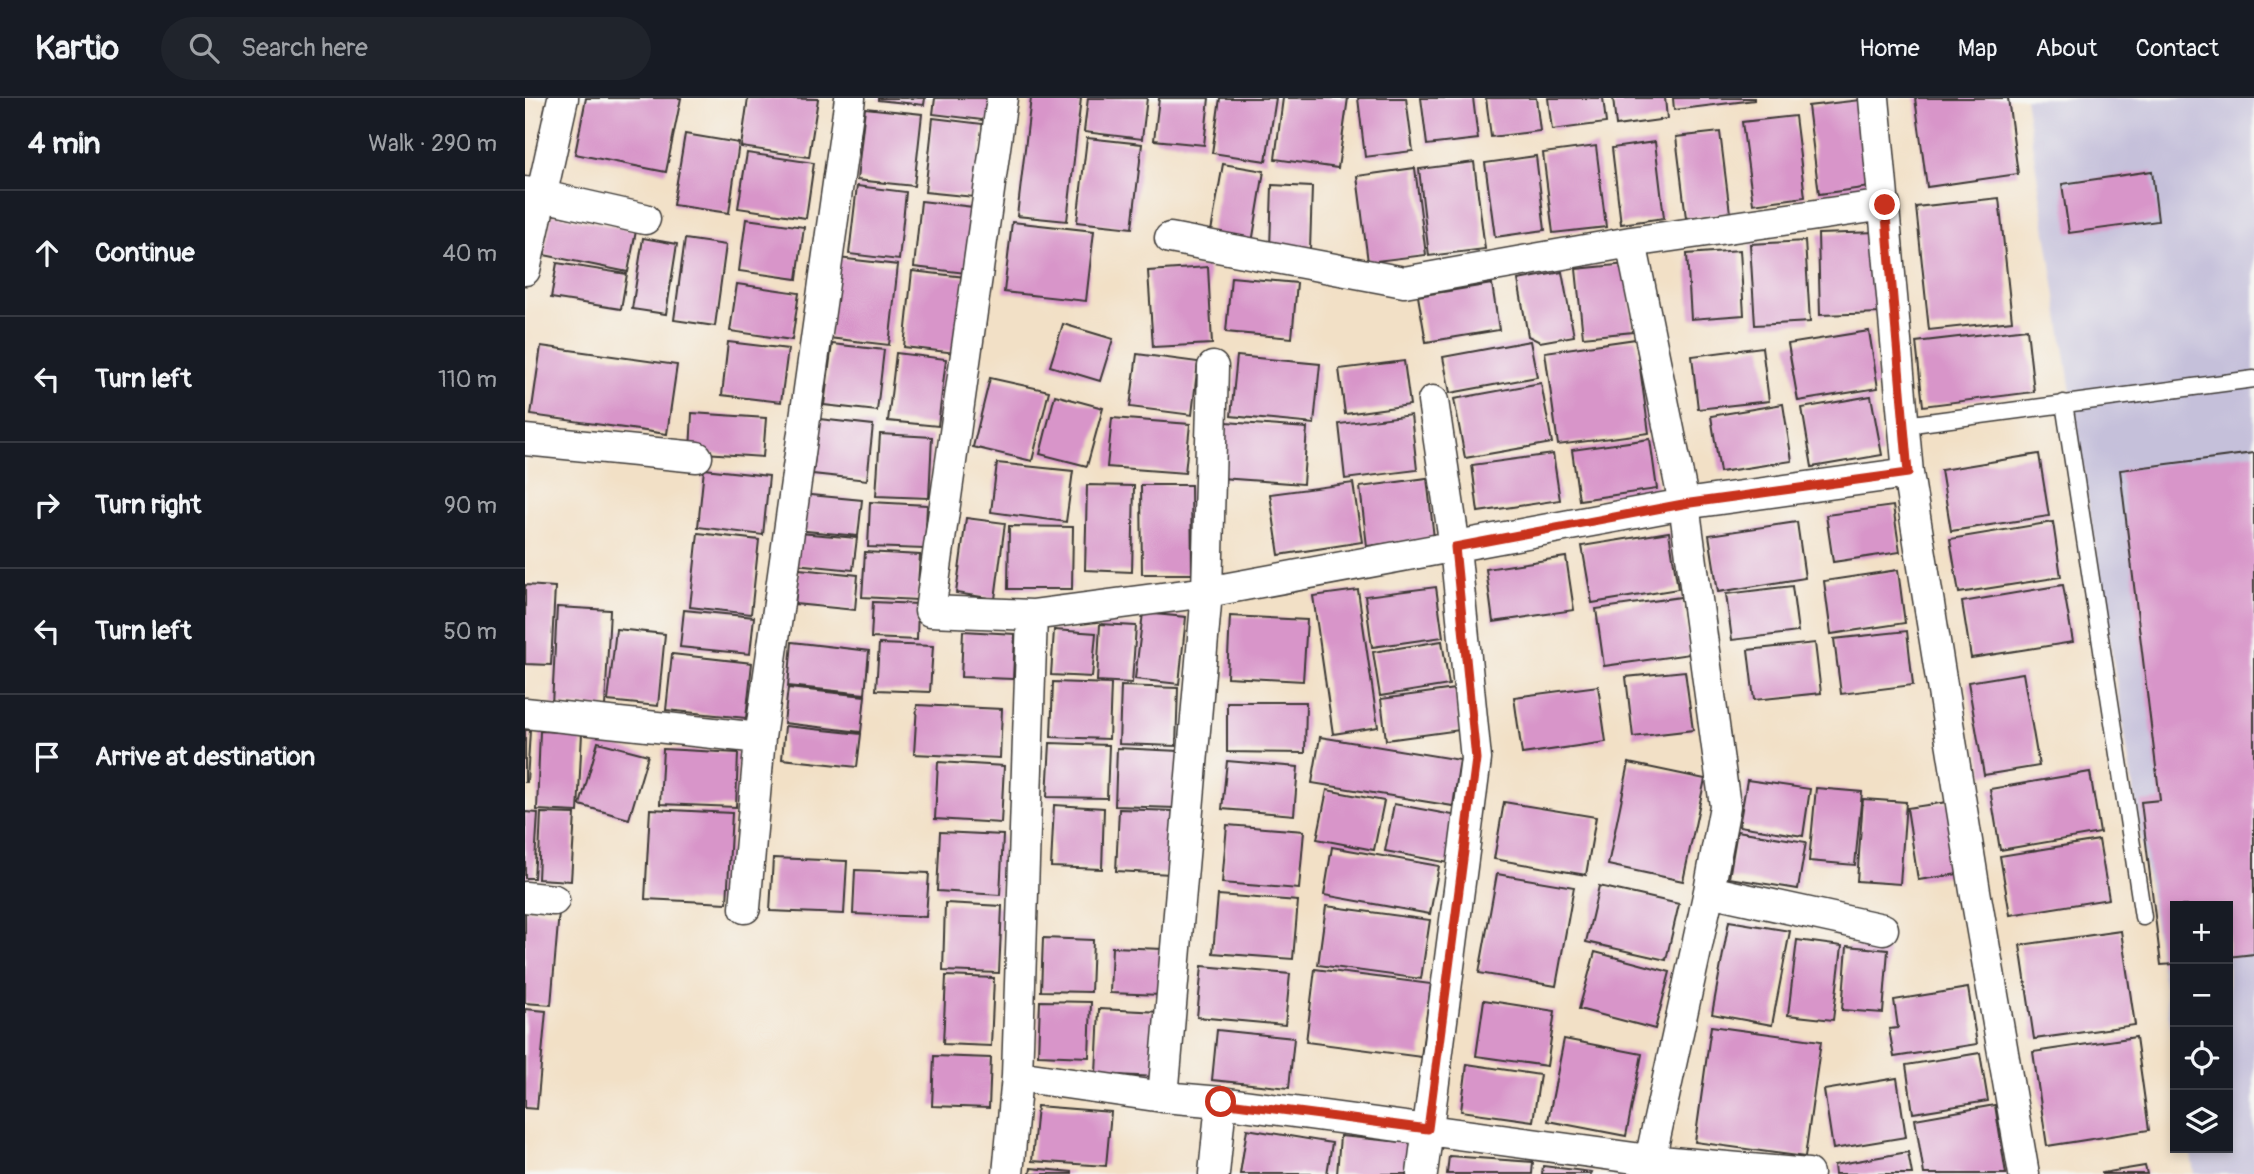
<!DOCTYPE html>
<meta charset="utf-8">
<style>
body{margin:0;font-family:Pangolin,sans-serif;background:#20242c;color:#f1f3f6}
.controls{position:absolute;right:21px;bottom:21px;display:grid;overflow:hidden;border-radius:0px;box-shadow:0 4px 10px #0003}
.controls button{width:63px;height:63px;display:grid;place-items:center;padding:0;border:0;border-bottom:2px solid #363941;background:#171b24;color:#f1f3f6;font:35px sans-serif}
.stop{position:absolute;width:21px;height:21px;margin:-16px;border:5px solid #c8321e;border-radius:50%;background:#fff}
.stop.end{background:#c8321e;border-color:#fff;box-shadow:0 2px 7px #0008}
.list{margin:0;padding:0;list-style:none}
h2{display:flex;justify-content:space-between;align-items:center;height:91px;margin:0;padding:0 28px;font-size:30px}
h2 small{font-size:23px;font-weight:400;color:#9ea1a6}
.list li{display:grid;grid-template-columns:46px 1fr auto;gap:21px;align-items:center;box-sizing:border-box;height:126px;padding:0 28px;border-top:2px solid #363941}
.list b{display:block;font-size:26px;white-space:nowrap}
.list em{font-size:23px;font-style:normal;color:#9ea1a6}
.icon{flex:none;width:38px;height:38px;fill:none;stroke:currentColor;stroke-width:2;stroke-linecap:round;stroke-linejoin:round}
.map{position:relative;flex:none;width:1729px;height:1076px;overflow:hidden}
header{display:flex;align-items:center;gap:42px;box-sizing:border-box;height:98px;padding:0 35px;background:#171b24;border-bottom:2px solid #363941}
header strong{font-size:33px}
nav{display:flex;gap:38px;margin-inline-start:auto;font-size:24px}
.search{width:490px;height:63px;background:#20242c;display:flex;align-items:center;gap:18px;box-sizing:border-box;padding:0 24px;border-radius:38px;color:#9ea1a6;font-size:26px}
main{display:flex}
aside{flex:1;background:#171b24}
.map>svg:first-child{display:block}
.industrial{fill:#c5c0da}
.building{fill:#d895c9}
.lines{fill:none;stroke-linecap:round;stroke-linejoin:round}
.service-casing{stroke:#3c3936;stroke-width:19}
.minor-casing{stroke:#3c3936;stroke-width:33}
.service{stroke:#fff;stroke-width:16}
.minor{stroke:#fff;stroke-width:30}
.route{stroke:#c8321e;stroke-width:9}
</style>
<header>
<strong>Kartio</strong>
<div class="search"><svg class="icon" aria-label="search" viewBox="0 0 24 24"><circle cx="10" cy="10" r="6"/><path d="M15 15l6 6"/></svg>Search here</div>
<nav><a>Home</a><a>Map</a><a>About</a><a>Contact</a></nav>
</header>
<main>
<aside>
<h2>4 min<small>Walk · 290 m</small></h2>
<ul class="list">
<li><svg class="icon" aria-label="ahead" viewBox="0 0 24 24"><path d="M12 20V5M6 11l6-6 6 6"/></svg><div><b>Continue</b></div><em>40 m</em></li>
<li><svg class="icon" aria-label="left" viewBox="0 0 24 24"><path d="M17 20v-9H6M10 6l-5 5 5 5"/></svg><div><b>Turn left</b></div><em>110 m</em></li>
<li><svg class="icon" aria-label="right" viewBox="0 0 24 24"><path d="M7 20v-9h11M14 6l5 5-5 5"/></svg><div><b>Turn right</b></div><em>90 m</em></li>
<li><svg class="icon" aria-label="left" viewBox="0 0 24 24"><path d="M17 20v-9H6M10 6l-5 5 5 5"/></svg><div><b>Turn left</b></div><em>50 m</em></li>
<li><svg class="icon" aria-label="arrive" viewBox="0 0 24 24"><path d="M6 21V4h12l-3 4 3 4H6"/></svg><div><b>Arrive at destination</b></div></li>
</ul>
</aside>
<div class="map">
<svg width="1729" height="1076" viewBox="0 0 1729 1076">
<rect width="100%" height="100%" fill="#f6f6f2"/>
<filter id="ink" filterUnits="userSpaceOnUse"><feTurbulence type="fractalNoise" baseFrequency=".0143" numOctaves="2"/><feDisplacementMap in="SourceGraphic" scale="14" xChannelSelector="R" yChannelSelector="G"/><feConvolveMatrix kernelMatrix="1 2 1 2 8 2 1 2 1" color-interpolation-filters="sRGB"/></filter>
<filter id="wash" filterUnits="userSpaceOnUse"><feTurbulence type="fractalNoise" baseFrequency=".00686" numOctaves="4" result="noise"/><feDisplacementMap in="SourceGraphic" scale="28" xChannelSelector="R" yChannelSelector="G"/><feGaussianBlur stdDeviation="1.57" result="paint"/><feColorMatrix in="noise" values="0 0 0 0 0 0 0 0 0 0 0 0 0 0 0 0 0 1.4 0 .05"/><feComposite in="paint" operator="in"/></filter>
<g filter="url(#wash)">
<rect width="100%" height="100%" fill="#f2e0c6"/>
<path class="industrial" d="M1500 0H1729V1076H1669L1665 1050H1703V808H1650V958Z"/>
<g id="blocks">
<path class="building" d="M61 0H156L141 74 50 56Z
M223 0 293 1 284 59 216 49Z
M353 0H400L399 7 353 2Z
M410 0H468L465 23 408 16Z
M506 0H556L542 123 492 118Z
M563 0H622L617 41 559 34Z
M634 0H684L679 47 629 42Z
M695 0H751L741 63 687 55Z
M758 0H823L813 70 750 61Z
M833 0H881L888 53 840 59Z
M896 0H948L953 41 902 47Z
M961 0H1011L1015 33 966 39Z
M1023 0H1078L1081 25 1027 32Z
M1088 0H1140L1142 21 1091 28Z
M1148 0H1229V2L1149 12Z
M1390 0H1483L1493 76 1402 89Z
M1335 2 1345 89 1294 96 1283 8Z
M340 10 397 16 389 88 332 82Z
M1270 18 1280 99 1228 106 1217 24Z
M408 20 458 26 449 99 400 94Z
M1195 34 1205 115 1161 120 1151 39Z
M160 36 214 45 204 115 148 107Z
M562 40 617 46 607 130 552 124Z
M1130 44 1139 120 1096 126 1087 50Z
M1071 48 1081 129 1028 135 1018 55Z
M222 55 289 65 281 120 213 110Z
M1011 58 1020 132 970 139 960 65Z
M949 64 960 151 904 158 894 71Z
M698 66 739 73 727 145 685 139Z
M890 70 901 157 843 164 832 78Z
M1627 73 1633 123 1544 135 1537 86Z
M747 87 787 89 785 152 745 151Z
M332 88 381 94 374 162 324 156Z
M1474 100 1487 223 1404 232 1391 109Z
M396 103 448 109 441 175 389 169Z
M27 116 111 133 103 174 19 157Z
M221 121 279 129 272 181 214 173Z
M487 124 569 133 561 203 479 194Z
M1353 134 1356 215 1295 217 1293 136Z
M118 140 152 146 141 216 107 211Z
M160 141 201 147 190 228 149 222Z
M1280 143 1285 224 1230 227 1225 146Z
M1215 152 1219 217 1166 221 1162 156Z
M313 160 373 167 364 247 304 240Z
M32 165 102 176 96 211 26 200Z
M1102 166 1108 234 1058 239 1051 171Z
M683 169 687 246 628 249 623 173Z
M387 173 440 179 431 255 379 249Z
M1037 174 1049 238 1015 244 1003 238 993 182Z
M706 179 772 185 767 240 701 234Z
M212 186 274 195 267 242 205 233Z
M967 186 974 232 901 244 893 198Z
M538 226 588 241 575 283 525 268Z
M1502 231 1509 294 1398 308 1391 244Z
M1344 233 1353 290 1273 303 1263 246Z
M1111 241 1124 335 1033 347 1020 254Z
M1005 243 1012 279 925 295 918 259Z
M203 244 263 251 256 304 197 297Z
M307 246 359 252 352 313 299 307Z
M16 248 152 267 142 336 6 317Z
M1237 249 1244 303 1173 311 1167 258Z
M371 255 421 261 413 328 363 323Z
M612 256 673 264 667 317 605 309Z
M712 258 795 266 789 326 706 318Z
M879 263 885 307 820 316 814 271Z
M465 280 524 293 507 363 448 349Z
M1016 285 1027 345 940 360 929 301Z
M530 297 578 310 562 368 515 356Z
M1346 298 1357 357 1287 369 1277 310Z
M1258 306 1267 363 1195 374 1186 318Z
M167 315 241 320 238 359 165 354Z
M886 317 892 372 820 381 814 326Z
M587 320 665 326 660 375 582 369Z
M294 321 348 327 342 382 288 376Z
M701 324 782 330 778 386 696 380Z
M355 336 407 339 404 400 351 398Z
M1125 341 1132 391 1054 402 1047 352Z
M1729 355V856L1703 859V808H1650V866L1636 867 1616 704 1635 702 1595 372Z
M1028 356 1035 402 953 414 947 367Z
M1514 356 1524 418 1426 433 1416 372Z
M472 365 548 373 541 424 466 414Z
M179 371 244 378 238 437 173 429Z
M902 380 909 440 842 448 835 389Z
M828 385 837 444 754 457 745 396Z
M562 387 609 388 607 474 560 472Z
M616 387H666L667 476H617Z
M275 396 337 402 333 438 271 432Z
M345 404 402 407 400 451 343 449Z
M1368 408 1375 454 1308 464 1301 417Z
M441 420 480 425 470 501 431 495Z
M1272 424 1280 480 1193 494 1184 437Z
M1528 424 1536 479 1434 495 1425 441Z
M484 428 548 429 547 491H483Z
M1144 434 1153 491 1067 505 1057 448Z
M173 435 234 442 226 516 165 509Z
M274 435 332 440 328 472 270 466Z
M340 454 395 457 392 502 337 499Z
M1041 459 1049 512 968 524 961 471Z
M274 471 333 477 330 512 270 506Z
M1373 472 1380 525 1306 536 1299 483Z
M0 487 30 489 26 567 0 566Z
M1538 487 1548 544 1446 560 1437 504Z
M1267 488 1273 534 1207 542 1201 496Z
M911 489 918 539 847 549 840 498Z
M833 492 853 629 808 636 788 498Z
M1156 499 1165 556 1079 568 1071 511Z
M348 504 393 506 392 542 346 540Z
M32 509 85 512 80 609 27 607Z
M159 512 229 519 225 556 155 549Z
M618 515 661 519 654 586 610 581Z
M705 518 782 522 778 583 702 579Z
M575 526 611 528 607 585 572 583Z
M91 531 140 536 133 608 83 603Z
M529 532 571 535 567 579 526 577Z
M438 533 490 536 488 581 436 579Z
M1382 533 1388 587 1316 596 1309 541Z
M917 543 924 587 855 598 848 554Z
M267 544 344 553 340 596 263 588Z
M1290 545 1296 595 1229 602 1223 552Z
M354 546 408 548 405 594 351 592Z
M147 556 227 565 221 620 141 612Z
M1160 573 1168 632 1108 639 1101 579Z
M1498 575 1514 668 1459 677 1443 584Z
M528 584 586 586 584 641 526 639Z
M596 588 653 590 651 648 594 646Z
M1073 588 1081 644 997 656 989 599Z
M263 590 340 598 336 634 259 625Z
M930 591 935 632 861 642 856 601Z
M702 604H781L780 655 702 654Z
M392 607 477 611 475 660 389 656Z
M260 628 336 636 332 669 257 661Z
M0 632H5L2 684H0Z
M15 633 57 635 53 714 12 712Z
M795 639 935 662 928 708 787 685Z
M73 644 123 657 104 721 55 707Z
M525 645 584 647 582 700 522 699Z
M592 650 654 653 651 710 590 708Z
M138 651 213 655 211 709 135 706Z
M702 663 773 669 769 717 697 711Z
M413 664 479 668 476 725 410 721Z
M1104 665 1180 681 1158 783 1083 767Z
M1565 674 1575 735 1475 752 1465 691Z
M1222 682 1285 691 1278 738 1214 728Z
M1291 690 1337 694 1330 767 1284 763Z
M802 692 859 703 849 752 792 741Z
M1338 701 1381 704 1375 786 1332 783Z
M1429 703 1440 775 1393 782 1382 710Z
M979 704 1071 719 1061 777 969 761Z
M869 706 933 718 924 765 860 753Z
M529 707 579 710 577 771 526 769Z
M125 711 207 715 202 805 120 801Z
M594 711 648 713 646 776 591 773Z
M0 714 13 715 9 780H0Z
M16 715 50 716 46 783 13 781Z
M702 727 779 733 774 791 697 785Z
M1212 733 1281 744 1273 791 1204 780Z
M415 734 478 737 475 797 412 793Z
M1574 742 1584 801 1485 817 1475 758Z
M807 749 914 768 905 816 799 797Z
M248 760 322 763 319 816 245 813Z
M330 772 404 775 401 819 328 816Z
M972 776 1049 789 1031 888 954 875Z
M1074 788 1154 806 1141 862 1061 844Z
M693 797 773 803 768 861 688 855Z
M420 805 477 808 474 875 418 873Z
M801 808 905 822 896 881 793 867Z
M0 811 34 814 26 907 0 905Z
M1204 823 1265 833 1247 927 1187 916Z
M1596 833 1610 927 1509 941 1495 847Z
M518 840 568 842 566 894 516 893Z
M1272 842 1317 848 1308 922 1263 917Z
M1322 848 1363 852 1358 915 1317 912Z
M587 849 638 851 636 897 585 895Z
M1070 854 1145 874 1130 931 1054 911Z
M677 868 765 876 760 927 672 919Z
M790 871 906 886 896 959 781 944Z
M421 878 469 880 466 948 418 946Z
M1443 890 1452 946 1369 959 1364 931 1373 930 1369 902Z
M959 902 1030 913 1022 968 951 958Z
M515 903 566 904 564 959 513 957Z
M0 911 21 913 12 1011 0 1010Z
M574 911 636 914 633 979 571 976Z
M1186 928 1296 943 1280 1059 1170 1044Z
M692 932 769 940 764 990 687 982Z
M1611 939 1624 1032 1522 1048 1508 954Z
M1039 941 1117 956 1101 1038 1023 1023Z
M1455 955 1463 1003 1388 1015 1381 967Z
M409 958 466 960 464 1010 407 1008Z
M942 966 1015 977 1008 1023 936 1013Z
M1372 980 1381 1039 1308 1051 1299 992Z
M1470 1007 1481 1076H1399L1390 1021Z
M512 1008 586 1014 581 1068 507 1063Z
M722 1031 807 1045 802 1076H715Z
M815 1038 887 1045 884 1076H812Z
M1383 1054 1387 1076H1310L1309 1067Z
M924 1058 1008 1064 1007 1076H922Z
M1018 1068 1067 1074 1066 1076H1017Z
M1620 1068 1622 1076H1577V1075Z
M506 1070 547 1074V1076H505Z"/>
</g>
</g>
<g filter="url(#ink)">
<use href="#blocks" fill-opacity="0" stroke="#3c3936" stroke-width="2"/>
<g class="lines">
<g class="service-casing">
<path id="service" d="M1539 305 1618 819
M1380 327 1729 281"/>
</g>
<g class="minor-casing">
<path id="minor" d="M477 0 405 513 507 517 682 494 1159 406 1383 375
M1349 0 1383 375 1450 793 1499 1076
M0 94 120 121
M645 140 879 184 1106 144 1360 107
M1106 144 1159 406 1200 708 1184 793 1122 1076
M0 172 38 0
M0 342 172 359
M0 615 235 640
M1184 793 1358 831
M0 799 29 802
M220 810 235 640 325 0
M492 978 638 999 696 1004 1124 1062 1283 1076
M638 999 682 494 688 269
M483 1076 492 978 507 517
M689 1076 696 1004
M897 1076 951 661 930 449 908 303"/>
</g>
<use href="#service" class="service"/>
<use href="#minor" class="minor"/>
</g>
</g>
<g class="lines" filter="url(#ink)">
<path class="route" d="M696 1004 903 1031 951 661 930 449 1158 406 1383 375 1360 107"/>
</g>
</svg>
<div class="controls">
<button>+</button>
<button>−</button>
<button><svg class="icon" aria-label="locate" viewBox="0 0 24 24"><circle cx="12" cy="12" r="6"/><path d="M12 2v4M12 18v4M2 12h4M18 12h4"/></svg></button>
<button><svg class="icon" aria-label="layers" viewBox="0 0 24 24"><path d="M12 4l9 5-9 5-9-5zM3 14l9 5 9-5"/></svg></button>
</div>
<div class="stop" style="left:696px;top:1004px"></div>
<div class="stop end" style="left:1360px;top:107px"></div>
</div>
</main>
